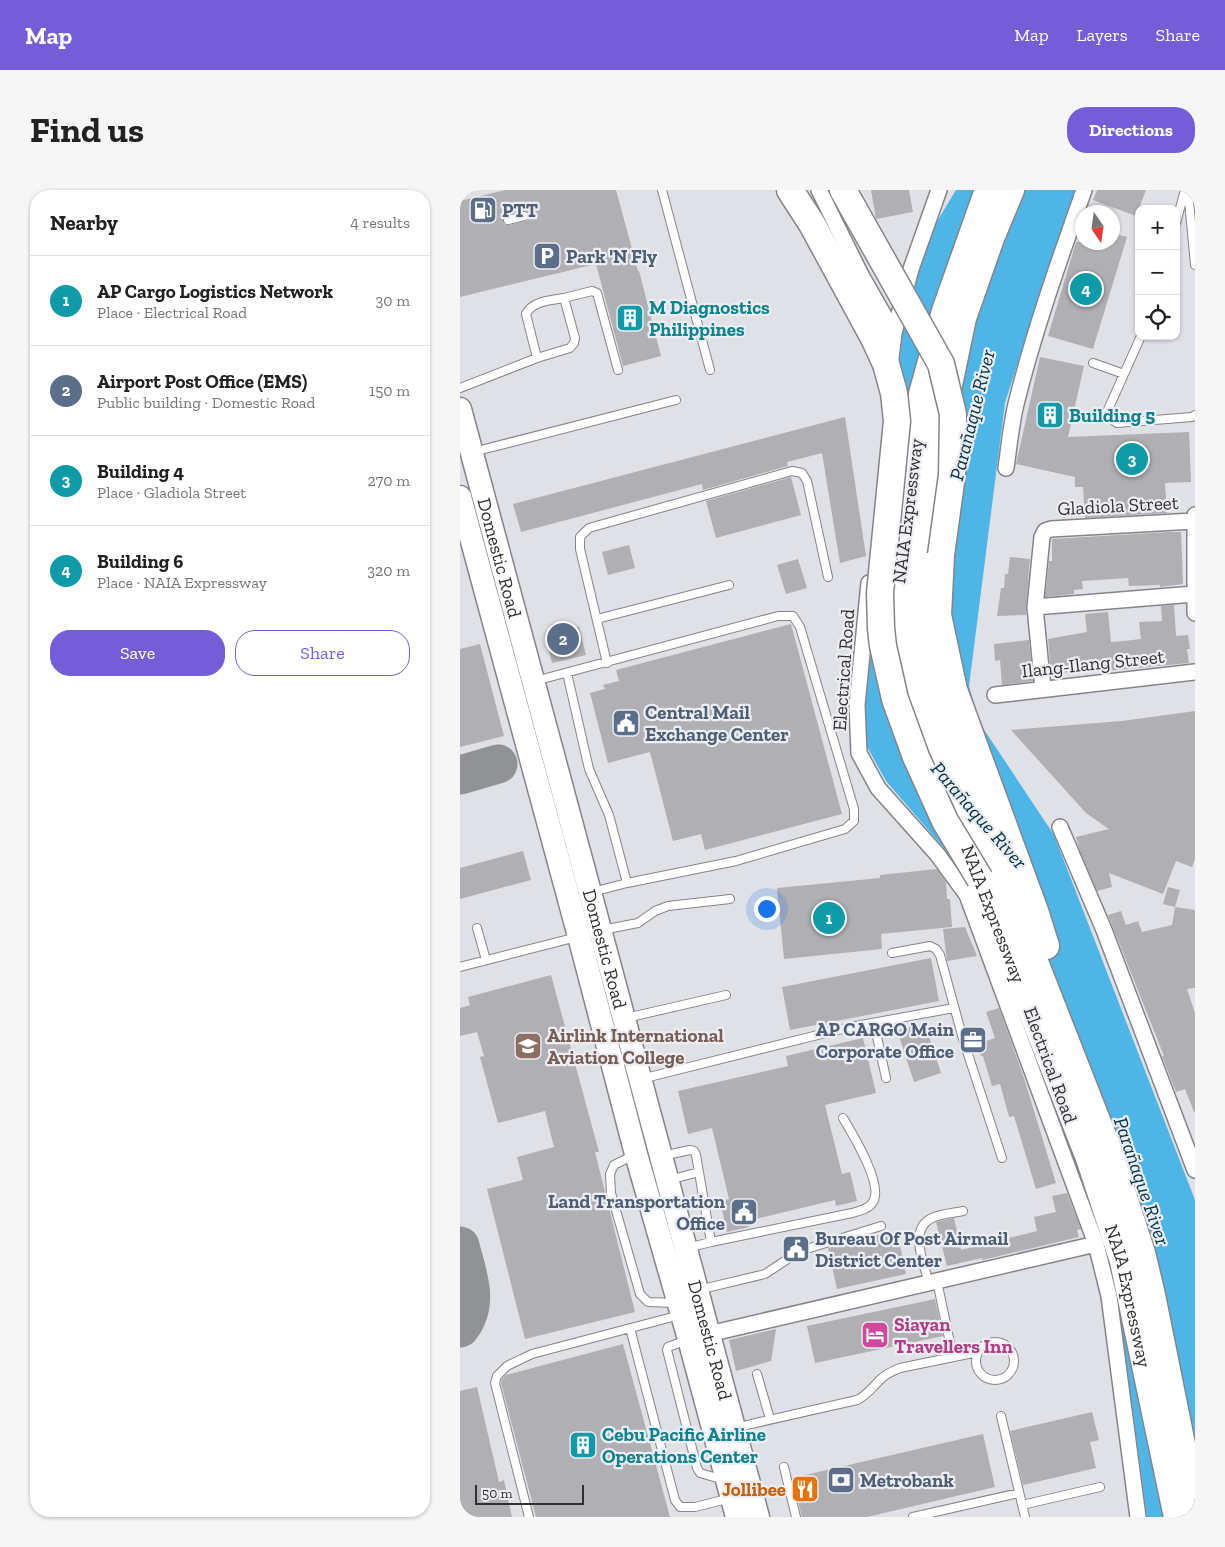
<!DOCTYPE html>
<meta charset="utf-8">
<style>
body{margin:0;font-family:"Zilla Slab",serif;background:#f6f6f6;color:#222}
.controls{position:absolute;right:15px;top:15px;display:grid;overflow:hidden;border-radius:10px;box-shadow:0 1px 4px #0004}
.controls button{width:45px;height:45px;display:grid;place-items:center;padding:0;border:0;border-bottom:1px solid #e0e0e0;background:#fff;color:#222;font:25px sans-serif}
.compass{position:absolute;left:615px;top:15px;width:45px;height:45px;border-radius:50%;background:#fff;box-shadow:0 1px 4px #0004;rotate:167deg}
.scale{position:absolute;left:15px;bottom:12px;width:109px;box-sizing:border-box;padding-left:5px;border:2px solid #303032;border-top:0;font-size:14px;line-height:18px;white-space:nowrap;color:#303032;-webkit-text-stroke:4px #eceef3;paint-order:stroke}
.you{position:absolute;left:306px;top:718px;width:18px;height:18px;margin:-12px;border:4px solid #fff;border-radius:50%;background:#1a73e8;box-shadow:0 0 0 8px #1a73e833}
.badge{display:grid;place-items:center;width:32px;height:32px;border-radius:50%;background:#745dd7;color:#fff;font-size:16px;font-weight:700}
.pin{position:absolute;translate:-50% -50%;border:2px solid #fff;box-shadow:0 1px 5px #0006}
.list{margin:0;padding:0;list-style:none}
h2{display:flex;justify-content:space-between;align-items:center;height:65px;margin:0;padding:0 20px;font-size:21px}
h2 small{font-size:16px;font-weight:400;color:#767676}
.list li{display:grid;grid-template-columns:32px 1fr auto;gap:15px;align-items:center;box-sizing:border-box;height:90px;padding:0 20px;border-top:1px solid #e0e0e0}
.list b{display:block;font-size:19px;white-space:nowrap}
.list p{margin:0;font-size:16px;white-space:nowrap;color:#767676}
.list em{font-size:16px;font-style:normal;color:#767676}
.actions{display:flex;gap:10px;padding:15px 20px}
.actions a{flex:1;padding:11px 0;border:1px solid #745dd7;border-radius:20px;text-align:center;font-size:18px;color:#745dd7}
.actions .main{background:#745dd7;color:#fff}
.icon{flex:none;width:28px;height:28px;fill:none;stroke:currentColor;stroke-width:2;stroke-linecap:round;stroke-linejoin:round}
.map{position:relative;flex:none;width:735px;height:1327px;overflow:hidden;border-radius:20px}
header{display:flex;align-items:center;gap:30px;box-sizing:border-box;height:70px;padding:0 25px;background:#745dd7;color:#fff}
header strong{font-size:24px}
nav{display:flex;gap:28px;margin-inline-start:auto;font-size:18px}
.intro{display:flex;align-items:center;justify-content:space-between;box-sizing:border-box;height:120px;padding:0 30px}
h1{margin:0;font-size:35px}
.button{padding:12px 22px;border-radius:20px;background:#745dd7;color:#fff;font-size:18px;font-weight:700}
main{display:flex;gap:30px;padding:0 30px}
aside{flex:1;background:#fff;border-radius:20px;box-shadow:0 1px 4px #0004}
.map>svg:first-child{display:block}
.water{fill:#4eb6e6}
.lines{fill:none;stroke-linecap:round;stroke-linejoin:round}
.taxiway{stroke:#919296;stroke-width:39}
.building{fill:#b0afb4;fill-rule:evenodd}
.lane-casing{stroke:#83858a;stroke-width:10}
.street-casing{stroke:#83858a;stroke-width:18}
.primary-casing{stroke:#83858a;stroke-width:25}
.highway-casing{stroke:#83858a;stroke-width:29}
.lane{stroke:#fff;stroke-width:8}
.street{stroke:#fff;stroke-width:15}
.primary{stroke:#fff;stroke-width:22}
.highway{stroke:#fff;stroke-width:26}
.highway-bridge-casing{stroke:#83858a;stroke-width:29;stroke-linecap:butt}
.highway-bridge{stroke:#fff;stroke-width:26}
.labels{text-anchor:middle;stroke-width:4.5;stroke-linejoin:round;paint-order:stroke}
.service-label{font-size:19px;font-weight:bold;fill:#4e5e75;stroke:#eceef3;text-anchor:start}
.culture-label{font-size:19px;font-weight:bold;fill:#0d838f;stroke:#eceef3;text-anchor:start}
.street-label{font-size:19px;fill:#303032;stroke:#eceef3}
.education-label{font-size:19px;font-weight:bold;fill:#785e54;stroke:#eceef3;text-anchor:start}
.hotel-label{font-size:19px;font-weight:bold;fill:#b23c85;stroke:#eceef3;text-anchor:start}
.food-label{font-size:19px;font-weight:bold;fill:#c56008;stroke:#eceef3;text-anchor:end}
.water-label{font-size:20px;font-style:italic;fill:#023245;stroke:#eceef3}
</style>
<header>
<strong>Map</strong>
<nav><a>Map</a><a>Layers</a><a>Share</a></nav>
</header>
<div class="intro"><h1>Find us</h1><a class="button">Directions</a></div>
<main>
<aside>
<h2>Nearby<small>4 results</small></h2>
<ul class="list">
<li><span class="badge" style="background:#0f9aa8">1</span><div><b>AP Cargo Logistics Network</b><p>Place · Electrical Road</p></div><em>30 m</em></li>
<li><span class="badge" style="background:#5c6f8a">2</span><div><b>Airport Post Office (EMS)</b><p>Public building · Domestic Road</p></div><em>150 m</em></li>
<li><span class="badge" style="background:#0f9aa8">3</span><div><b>Building 4</b><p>Place · Gladiola Street</p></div><em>270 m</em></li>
<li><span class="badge" style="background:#0f9aa8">4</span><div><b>Building 6</b><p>Place · NAIA Expressway</p></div><em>320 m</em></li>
</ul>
<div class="actions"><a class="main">Save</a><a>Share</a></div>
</aside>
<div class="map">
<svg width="735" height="1327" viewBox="0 0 735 1327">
<rect width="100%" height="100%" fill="#dfe1e6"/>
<path class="water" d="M496 0H619L567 144 545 213 509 496 519 532 594 645 735 1010V1327H687L672 1215 647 1069 584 892 548 802 507 685 426 591 395 535 422 353 445 116 470 43Z"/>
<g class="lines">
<path class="taxiway" d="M0 585 38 574
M0 1056C7 1084 20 1113 0 1138"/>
</g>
<path class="building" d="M45 0H156L178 81H179L201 166 163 176 136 74 0 107V11ZM63 20 69 24 68 30 49 35 44 34 43 29 44 26Z
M411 0H449L453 22 416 29Z
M637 0H686L676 26 633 10Z
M652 43 667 47 633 159 588 146 616 52H652Z
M580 167 624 176 608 247 729 242 731 292 705 293 707 323 625 328 623 297H615V287L556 274Z
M385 227 406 366 380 373 362 263 327 272 328 276 243 300 242 294 61 342 53 314Z
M331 287 341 325 256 348 246 311Z
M708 342H721L723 394 700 397V395L669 396 668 388 622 391 623 399 614 400V404L585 407 589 371H592V349Z
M169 355 175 378 148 385 142 362Z
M550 367 570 369 566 416V425L537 426 541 398H544L545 384H548Z
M338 369 347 398 326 404 317 375Z
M714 415 716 446 728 445 730 459H727L729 473 656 480 628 482V480L591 484 588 449 627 442 625 424 648 422 651 452 664 451 681 449 679 432 702 431 701 416Z
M331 434 382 624 245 660 241 644 213 651 190 562 148 573 130 503 145 499 143 495 159 491 156 480Z
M119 437 126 465 92 473 85 445Z
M569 450 573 491 542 495 540 470 535 471 534 454Z
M20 454 44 546 0 557V459Z
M735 521V669L732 677 716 671 703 704 649 683 652 697 637 701 619 659 616 647 649 639 626 623 551 540 662 531Z
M63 661 71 690 0 709V678Z
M477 679 486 692 487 709H490L492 737 421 744 422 759 324 769 317 698 420 688V685Z
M708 697 720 700 715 717 703 714Z
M715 717 735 720V798L727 799 735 823V922H734L725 899 716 902 702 866H704L648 725 661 721 666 735 678 731 682 742 712 735Z
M505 737 517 766 487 771 483 739Z
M471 768 479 811 330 840 322 797Z
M91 785 139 962H135L175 1122 65 1149 27 999 63 990 57 967 94 957 85 921 38 933 20 867 24 866 17 842 0 846V818L10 815 8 807Z
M539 818 564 888 596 993 576 999 554 926 549 927 540 894 532 896 523 866H521L517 854 535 848 526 822Z
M465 834 481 883 454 892 437 840Z
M403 848 416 903 365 915 382 984 390 982 397 1011 376 1016 375 1010 287 1031 289 1037 267 1042 260 1011 269 1009 252 938 228 944 218 901 328 876 326 866Z
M607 1003 621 1039 617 1040 619 1047 522 1070V1068L487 1076 476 1032 494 1028 501 1060 577 1041 574 1027 596 1022 592 1006Z
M437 1041 446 1084 377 1099 368 1058 392 1051Z
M475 1109 483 1146 355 1173 347 1136Z
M316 1139 311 1171 276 1181 269 1150Z
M163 1154 210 1327H76L41 1193 42 1189 46 1185Z
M17 1197 39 1292 44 1290 52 1327H0V1201Z
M632 1222 639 1250 630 1252 636 1278 563 1295 550 1241Z
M523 1244 535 1297 407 1327H342L332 1288Z"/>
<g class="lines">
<g class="lane-casing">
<path id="lane" d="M202 0 250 180
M728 0 735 75
M48 30 64 26
M716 33 725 0
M681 146 647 222 651 229 657 233 732 227 735 225
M77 168 66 124C72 111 91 110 104 108
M633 173 664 184
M0 198 77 168 110 158 114 153 115 148 104 108 132 101 137 103 158 180
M13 262 216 210
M137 429 269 395
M147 473 120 359V347L129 338 332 281 342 283 347 291 368 387
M75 491 318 426H333L340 437 394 619V631L385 639 276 671 167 693 149 625 129 579 107 483
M132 702 167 693
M17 738 26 770
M142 740 178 733 195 721 208 716 270 709
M432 763 470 756 476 759 480 765 503 849 542 968
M0 777 117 747
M166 828 266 805
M414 833 426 888
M181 889 390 837 494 818
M174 965 154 975 150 984 151 1003 180 1104 188 1112 216 1113
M202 966 230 960 234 961 236 965 251 1052 392 1023C399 1021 409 1019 413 1012 424 995 392 943 383 928
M209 990 239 982
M227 1058 251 1052
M477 1091 493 1167
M469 1093C464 1074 448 1039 472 1028 481 1024 493 1023 503 1021
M238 1100 305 1084 340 1061 421 1036
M170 1138 215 1310 220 1317H235L271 1308
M227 1150 208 1157 207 1160 237 1278 240 1283 264 1290
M516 1171a19 19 0 1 1 38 0a19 19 0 1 1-38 0Z
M297 1184 310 1229
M541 1226 565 1327
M276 1238 291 1234 397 1210C408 1205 413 1196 422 1188 427 1183 433 1181 440 1178L518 1162
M324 1277 336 1327
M562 1315 640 1297
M69 1327 35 1193 37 1186 47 1176 72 1164 220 1125
M453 1327 559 1303"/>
</g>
<g class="street-casing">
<path id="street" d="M359 0 401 85 434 143
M430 176 434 143 451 79 479 0
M546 278C549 257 551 235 556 214 574 141 599 71 624 0
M735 325V423
M409 393 397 515 399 563 418 598 477 664 507 705 636 1054 649 1106 678 1327
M575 417 734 404
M583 499 575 417 582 347 585 341 591 339 734 331
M535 505 735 482
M600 637 644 740 735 980
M240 1146 636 1054"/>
</g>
<g class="primary-casing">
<g id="primary">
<path id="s1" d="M0 219 298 1327"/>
<path d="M0 307 119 746 176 964 229 1149 277 1327"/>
</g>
</g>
<g class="highway-casing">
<g id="highway">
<path d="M330 0 352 34 414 148 426 174"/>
<path d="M383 0 392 16"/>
<path id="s2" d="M528 0 485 121 462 204 442 335 439 373 438 411 442 465 460 529 520 689 629 968 663 1071 717 1327"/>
<path d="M551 0 531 48 503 128 485 214 471 291 463 349 459 410 465 460 481 520 557 726 649 961 682 1063 692 1105 735 1319"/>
<path d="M481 365 478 425 494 500 575 721 586 756"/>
</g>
</g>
<use href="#lane" class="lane"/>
<use href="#street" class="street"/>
<use href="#primary" class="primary"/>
<use href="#highway" class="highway"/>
<g class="highway-bridge-casing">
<path id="highway-bridge" d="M392 16 481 174 493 224 492 285 481 365
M426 174 434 203 437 231 420 403 421 438 423 456 435 509 456 567 485 631 520 689"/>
</g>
<use href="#highway-bridge" class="highway-bridge"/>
</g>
<defs>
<g id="fuel-square" transform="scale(1.4375)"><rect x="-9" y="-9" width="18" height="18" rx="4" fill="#5c6f8a" stroke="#eceef3"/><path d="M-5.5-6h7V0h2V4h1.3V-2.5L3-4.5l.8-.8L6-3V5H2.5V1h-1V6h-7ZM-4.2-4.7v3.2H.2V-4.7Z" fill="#fff"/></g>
<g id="parking-square" transform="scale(1.4375)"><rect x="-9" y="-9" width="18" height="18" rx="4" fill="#5c6f8a" stroke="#eceef3"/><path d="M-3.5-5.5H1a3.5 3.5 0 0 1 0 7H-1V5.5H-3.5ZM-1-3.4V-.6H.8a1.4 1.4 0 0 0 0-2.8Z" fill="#fff"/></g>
<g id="building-square" transform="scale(1.4375)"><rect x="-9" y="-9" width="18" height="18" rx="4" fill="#0f9aa8" stroke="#eceef3"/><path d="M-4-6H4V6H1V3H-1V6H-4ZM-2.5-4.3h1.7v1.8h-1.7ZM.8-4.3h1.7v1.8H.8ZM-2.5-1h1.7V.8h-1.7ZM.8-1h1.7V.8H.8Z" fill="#fff"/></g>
<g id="civic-square" transform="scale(1.4375)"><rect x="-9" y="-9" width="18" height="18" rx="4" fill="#5c6f8a" stroke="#eceef3"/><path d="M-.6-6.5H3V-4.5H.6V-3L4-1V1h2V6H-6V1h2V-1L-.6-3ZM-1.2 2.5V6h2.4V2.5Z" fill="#fff"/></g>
<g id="office-square" transform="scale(1.4375)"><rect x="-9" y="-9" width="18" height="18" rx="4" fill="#5c6f8a" stroke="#eceef3"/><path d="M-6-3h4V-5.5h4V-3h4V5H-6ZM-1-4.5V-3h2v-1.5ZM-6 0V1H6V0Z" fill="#fff"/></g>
<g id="university-square" transform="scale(1.4375)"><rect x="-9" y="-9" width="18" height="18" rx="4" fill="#8d6e63" stroke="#eceef3"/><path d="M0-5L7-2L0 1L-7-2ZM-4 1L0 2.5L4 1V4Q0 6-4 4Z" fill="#fff"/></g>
<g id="hotel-square" transform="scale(1.4375)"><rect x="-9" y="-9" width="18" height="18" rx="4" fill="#d1479c" stroke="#eceef3"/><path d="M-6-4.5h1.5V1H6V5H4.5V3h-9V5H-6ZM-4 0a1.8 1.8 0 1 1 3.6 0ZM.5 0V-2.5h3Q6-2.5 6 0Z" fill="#fff"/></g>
<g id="bank-square" transform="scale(1.4375)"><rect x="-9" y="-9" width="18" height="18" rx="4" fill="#5c6f8a" stroke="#eceef3"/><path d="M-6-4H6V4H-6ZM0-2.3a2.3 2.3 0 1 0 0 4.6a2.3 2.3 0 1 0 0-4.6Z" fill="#fff"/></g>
<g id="restaurant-square" transform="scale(1.4375)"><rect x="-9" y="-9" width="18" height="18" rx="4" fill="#e8710a" stroke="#eceef3"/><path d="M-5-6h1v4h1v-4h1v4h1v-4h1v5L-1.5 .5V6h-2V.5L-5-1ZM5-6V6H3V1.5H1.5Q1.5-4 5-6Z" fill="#fff"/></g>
</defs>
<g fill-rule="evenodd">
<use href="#fuel-square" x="23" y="20"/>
<use href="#parking-square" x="87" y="66"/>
<use href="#building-square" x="170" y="128"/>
<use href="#building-square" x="590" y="225"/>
<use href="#civic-square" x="166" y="533"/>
<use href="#office-square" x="513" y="850"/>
<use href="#university-square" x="68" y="856"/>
<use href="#civic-square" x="284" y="1022"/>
<use href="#civic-square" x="336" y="1059"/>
<use href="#hotel-square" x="415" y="1145"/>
<use href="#building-square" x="123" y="1255"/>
<use href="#bank-square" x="381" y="1290"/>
<use href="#restaurant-square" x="345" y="1299"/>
</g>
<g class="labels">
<g class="service-label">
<text x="42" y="27">PTT</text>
<text x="106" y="73">Park 'N Fly</text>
<text x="185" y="529">Central Mail<tspan x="185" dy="22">Exchange Center</tspan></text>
<text x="494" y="846" text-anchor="end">AP CARGO Main<tspan x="494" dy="22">Corporate Office</tspan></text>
<text x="265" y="1018" text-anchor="end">Land Transportation<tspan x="265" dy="22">Office</tspan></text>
<text x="355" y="1055">Bureau Of Post Airmail<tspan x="355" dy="22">District Center</tspan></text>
<text x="400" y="1297">Metrobank</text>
</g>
<g class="culture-label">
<text x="189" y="124">M Diagnostics<tspan x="189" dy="22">Philippines</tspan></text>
<text x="609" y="232">Building 5</text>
<text x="142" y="1251">Cebu Pacific Airline<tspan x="142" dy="22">Operations Center</tspan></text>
</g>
<g class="street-label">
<text transform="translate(658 315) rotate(-3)" y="7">Gladiola Street</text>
<text transform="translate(447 321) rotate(-83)" y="7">NAIA Expressway</text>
<text dy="7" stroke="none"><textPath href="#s1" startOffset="154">Domestic Road</textPath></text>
<text transform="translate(633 473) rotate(-6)" y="7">Ilang-Ilang Street</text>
<text transform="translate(383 480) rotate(-86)" y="7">Electrical Road</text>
<text dy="7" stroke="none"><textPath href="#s2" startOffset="752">NAIA Expressway</textPath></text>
<text dy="7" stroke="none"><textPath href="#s1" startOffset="559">Domestic Road</textPath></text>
<text transform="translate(591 875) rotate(70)" y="7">Electrical Road</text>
<text dy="7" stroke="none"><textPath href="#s2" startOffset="1158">NAIA Expressway</textPath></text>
<text dy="7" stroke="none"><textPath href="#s1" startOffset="964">Domestic Road</textPath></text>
</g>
<g class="education-label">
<text x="87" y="852">Airlink International<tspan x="87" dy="22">Aviation College</tspan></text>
</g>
<g class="hotel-label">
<text x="434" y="1141">Siayan<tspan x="434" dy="22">Travellers Inn</tspan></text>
</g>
<g class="food-label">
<text x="326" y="1306">Jollibee</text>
</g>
<g class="water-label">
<text transform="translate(512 225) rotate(-76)" y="7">Parañaque River</text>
<text transform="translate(519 625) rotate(49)" y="7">Parañaque River</text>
<text transform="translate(682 991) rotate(71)" y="7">Parañaque River</text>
</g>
</g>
</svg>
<div class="controls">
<button>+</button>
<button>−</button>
<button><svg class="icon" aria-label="locate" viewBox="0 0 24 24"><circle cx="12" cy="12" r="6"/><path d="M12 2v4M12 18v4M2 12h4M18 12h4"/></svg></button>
</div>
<svg class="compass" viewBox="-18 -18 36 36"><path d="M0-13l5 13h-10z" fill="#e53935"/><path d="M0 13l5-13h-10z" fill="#767676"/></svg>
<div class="scale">50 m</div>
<div class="you"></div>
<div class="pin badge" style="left:369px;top:728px;background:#0f9aa8">1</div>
<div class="pin badge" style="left:103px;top:449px;background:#5c6f8a">2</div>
<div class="pin badge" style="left:672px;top:269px;background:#0f9aa8">3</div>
<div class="pin badge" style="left:626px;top:99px;background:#0f9aa8">4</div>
</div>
</main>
